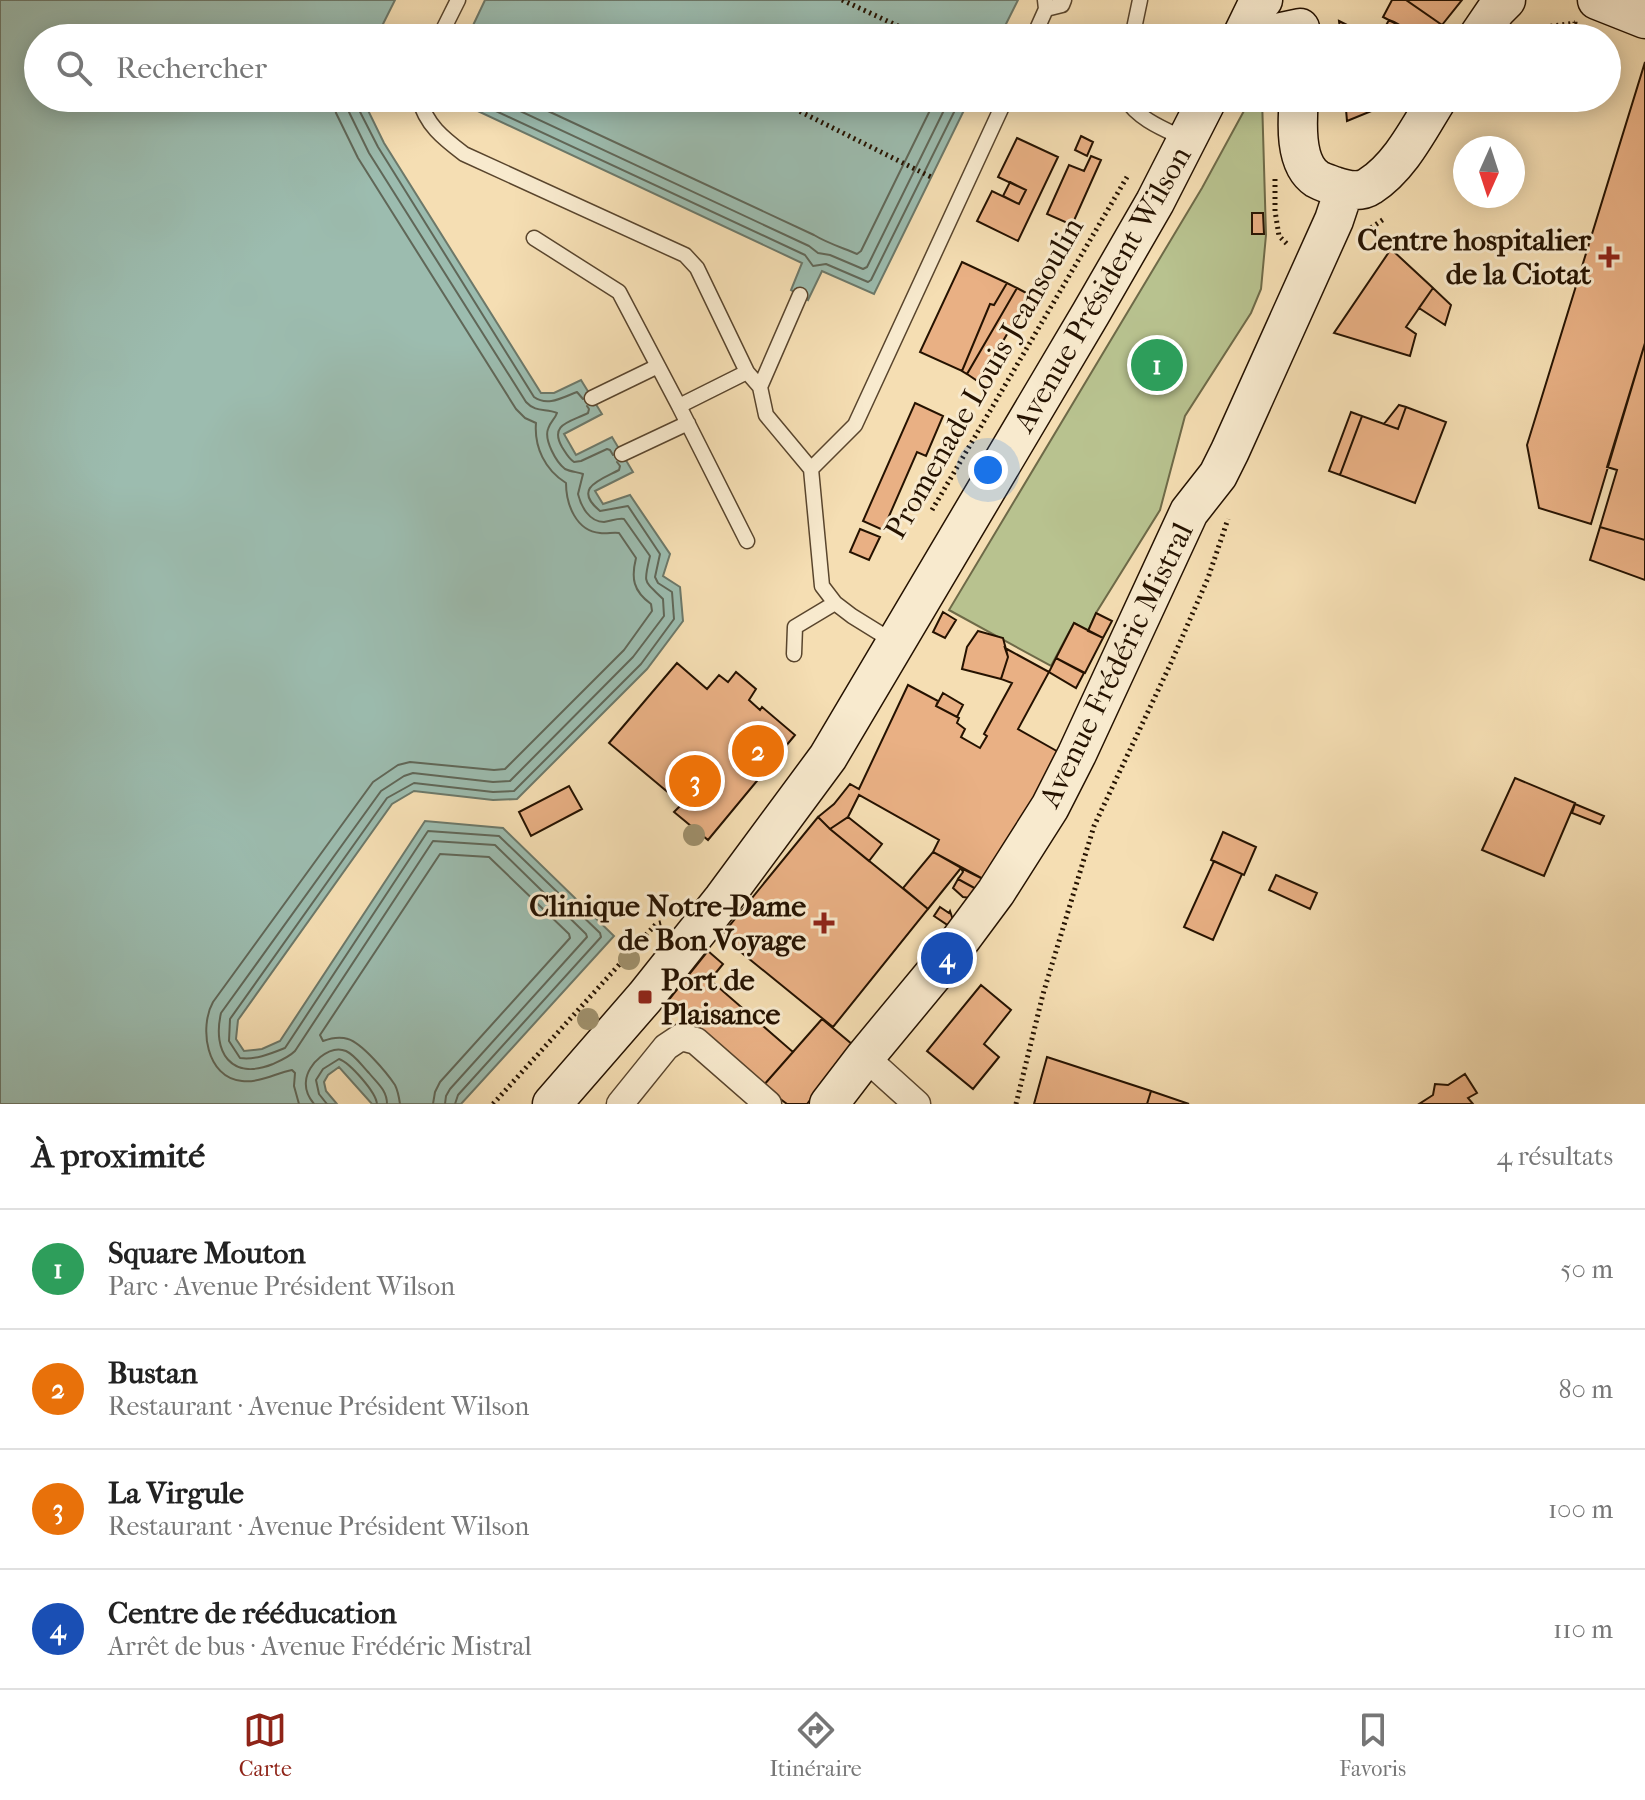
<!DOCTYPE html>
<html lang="fr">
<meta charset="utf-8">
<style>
body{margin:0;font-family:"IM FELL French Canon",serif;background:#f6f6f6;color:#222}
.compass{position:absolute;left:1453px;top:136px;width:72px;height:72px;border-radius:50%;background:#fff;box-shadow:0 4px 20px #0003;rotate:183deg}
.you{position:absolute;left:988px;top:470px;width:28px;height:28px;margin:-20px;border:6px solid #fff;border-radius:50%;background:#1a73e8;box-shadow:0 0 0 12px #1a73e833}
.badge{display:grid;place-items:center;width:52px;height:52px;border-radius:50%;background:#8f2418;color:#fff;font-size:26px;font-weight:700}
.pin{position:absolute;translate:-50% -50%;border:4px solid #fff;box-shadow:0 2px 8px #0006}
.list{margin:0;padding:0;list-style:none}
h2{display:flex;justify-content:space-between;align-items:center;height:104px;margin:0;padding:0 32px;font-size:34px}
h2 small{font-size:26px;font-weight:400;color:#767676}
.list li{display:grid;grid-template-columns:52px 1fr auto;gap:24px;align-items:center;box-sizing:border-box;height:120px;padding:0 32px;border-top:2px solid #e0e0e0}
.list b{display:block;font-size:30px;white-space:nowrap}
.list p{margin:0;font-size:26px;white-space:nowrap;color:#767676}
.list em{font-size:26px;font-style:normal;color:#767676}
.icon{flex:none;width:44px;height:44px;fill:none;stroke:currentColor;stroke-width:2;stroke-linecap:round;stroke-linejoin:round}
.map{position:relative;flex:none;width:1645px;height:1104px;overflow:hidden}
.search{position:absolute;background:#fff;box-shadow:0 4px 20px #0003;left:24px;right:24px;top:24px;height:88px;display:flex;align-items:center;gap:20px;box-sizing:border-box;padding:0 28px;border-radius:44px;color:#767676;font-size:30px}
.sheet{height:584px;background:#fff}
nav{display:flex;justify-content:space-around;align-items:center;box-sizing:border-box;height:112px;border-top:2px solid #e0e0e0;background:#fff;font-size:22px;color:#767676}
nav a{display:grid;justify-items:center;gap:4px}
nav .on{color:#8f2418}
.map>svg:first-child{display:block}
.green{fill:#b8c28f;stroke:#6e6a48;stroke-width:2}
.water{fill:#9cbcaf;stroke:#6c7869;stroke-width:2}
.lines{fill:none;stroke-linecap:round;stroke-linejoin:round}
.shore{stroke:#606758;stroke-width:2}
.building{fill:#e9b084;stroke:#251200;stroke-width:2}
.lane-casing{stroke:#59452d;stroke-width:17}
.street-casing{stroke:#59452d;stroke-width:29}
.secondary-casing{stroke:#251200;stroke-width:41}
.path{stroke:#251200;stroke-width:5;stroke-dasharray:2 4;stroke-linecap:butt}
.lane{stroke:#f8eace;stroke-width:14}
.street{stroke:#f8eace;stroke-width:26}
.secondary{stroke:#f8eace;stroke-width:38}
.tree{fill:#9f906c}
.poi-dot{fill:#8f2418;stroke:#f8eace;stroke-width:3}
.labels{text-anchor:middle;stroke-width:6;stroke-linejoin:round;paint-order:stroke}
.poi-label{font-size:30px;font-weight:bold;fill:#251200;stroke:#f8eace;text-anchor:end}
.street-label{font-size:30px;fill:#251200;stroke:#f8eace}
</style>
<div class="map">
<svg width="1645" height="1104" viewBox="0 0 1645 1104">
<rect width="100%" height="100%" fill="#f5deb3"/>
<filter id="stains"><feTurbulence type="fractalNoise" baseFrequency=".0025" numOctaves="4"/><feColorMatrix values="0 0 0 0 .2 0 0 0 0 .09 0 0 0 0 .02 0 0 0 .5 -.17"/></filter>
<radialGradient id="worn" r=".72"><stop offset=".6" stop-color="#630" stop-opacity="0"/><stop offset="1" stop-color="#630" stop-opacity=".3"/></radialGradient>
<path class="green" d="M1251 98H1262L1266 235 1261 289 1251 313 1185 416 1160 510 1096 613 1088 631 1074 623 1051 666 949 610 1202 188Z"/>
<path class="water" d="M0 0H395L376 38H38V98H362L384 143 541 393H554L581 380 602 414 564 434 576 455 612 437 633 472 595 491 603 504 630 495 670 554 663 576 680 587 683 621 647 669 517 799 493 800 414 791 392 804 238 1020 236 1039 244 1051 262 1049 280 1041 425 821 503 828 614 936 461 1104H372L339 1067 328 1075 324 1082 326 1091 337 1104H0Z
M485 0H1018L999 38H467Z
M450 98H970L874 294 822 271 808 300 791 290 802 263Z"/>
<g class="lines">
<path class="shore" d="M345 98 347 108 369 153 526 402C536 413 546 408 557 413 555 419 550 422 548 429 544 440 556 462 565 469 571 472 578 472 583 474L578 494C581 506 589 522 604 522 612 521 617 518 624 519L650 556C643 585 644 580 663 599L664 616 633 657 510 781 493 782 413 773 404 776 381 791 221 1013C212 1052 231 1081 273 1064 282 1060 289 1057 295 1051L433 841 495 845 586 934 587 937 450 1089 446 1096 445 1104
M355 98 356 104 378 147 534 397C548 407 563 397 577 392L583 399
M468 98 805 255 813 266 826 264 868 282 871 280 961 98
M492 98 809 246 818 253 830 255 863 269 867 267 950 98
M520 98 814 235C827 243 843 248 857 254L861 251 936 98
M587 406 589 409 588 413C570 422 549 424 562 447 566 453 568 458 574 462L581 461 607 449 610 450 613 455
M299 1104 294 1086 295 1073 292 1070C276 1073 260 1083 242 1081 206 1078 199 1027 213 1002L373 782 398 765 410 762 494 770 505 769 624 650 652 611 651 604C633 591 631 578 636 558L619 533C613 532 607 534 600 533 576 531 566 504 566 483 545 470 534 447 536 423L525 418 516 409 358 158 336 113 333 98
M314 1104C309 1098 305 1089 306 1081 307 1064 330 1044 346 1051 355 1055 362 1066 369 1073 377 1083 387 1090 387 1104
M327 1104 319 1094 316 1080 323 1069 339 1059C350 1063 376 1092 377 1104
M400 1104C399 1097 398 1091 395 1085 387 1073 362 1043 348 1039 339 1036 331 1038 323 1041L320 1035 440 854 489 857 569 934 570 938 440 1082 435 1092 433 1104
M455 1104 458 1095 601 937 600 933 499 836 428 831 285 1048C270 1054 256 1060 240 1058L229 1041 230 1019 387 798 414 783 493 792 514 791 641 664 674 619 672 592 658 583 655 577 660 554 628 506 600 511C572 488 600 480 619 470L620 466 617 462"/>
</g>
<path class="building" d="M1392 0H1406L1442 25 1433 38H1423L1383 17Z
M1406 0H1462L1442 25Z
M1389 20 1394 22 1423 38H1379Z
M1339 21 1353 28 1375 38H1341Z
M1645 62V343L1591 524 1539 508 1527 445Z
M1345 98H1386L1379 108 1347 121Z
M1081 136 1093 142 1087 156 1075 150Z
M1017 138 1058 157 1018 241 977 221 992 191 1019 204 1026 190 998 177Z
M1091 156 1101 160 1072 225 1047 214 1069 165 1084 171Z
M1010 182 1026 190 1019 204 1003 196Z
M1252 213H1263L1264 234H1252Z
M1391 249 1433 288 1406 327 1416 334 1410 356 1334 333Z
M962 262 1007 283 994 305 990 304 962 371 920 352Z
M1007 283 1017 288 967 374 962 371 990 304 994 305Z
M1017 288 1030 295 979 382 967 374Z
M1433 288 1451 305 1445 325 1419 308Z
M1645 343V540L1600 527 1617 470 1607 467Z
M915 403 943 416 926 456 917 452 883 530 863 521Z
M1399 405 1406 407 1398 429 1384 424Z
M1406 407 1446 422 1415 503 1340 475 1362 416 1398 429Z
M1351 412 1362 416 1340 475 1329 471Z
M1600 527 1645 540V580L1590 560Z
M860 529 880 537 869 560 850 552Z
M943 612 956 620 945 638 933 632Z
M1096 613 1112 621 1103 638 1088 631Z
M1074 623 1103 638 1085 673 1056 658Z
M978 631 1003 638 1008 657 1001 679 962 669 967 647Z
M1005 648 1049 672 1018 729 1062 754 985 880 933 852 939 840 859 795 848 817 830 829 818 817 834 804 850 784 859 789 908 685 938 701 936 706 959 718 957 723 965 729 961 737 980 748 987 736 984 734 1012 683 1001 679 1008 657Z
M1056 658 1084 673 1076 688 1049 672Z
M677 663 707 689 719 675 728 682 736 672 756 689 749 700 760 710 762 707 795 735 708 840 674 812 682 804 609 743Z
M943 693 963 705 957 717 936 706Z
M1515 778 1575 803 1544 876 1482 850Z
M569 786 582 809 531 836 519 812Z
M1575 804 1604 816 1600 824 1572 813Z
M818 817 830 829 928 909 833 1027 721 936Z
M848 817 882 844 869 861 830 829Z
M1223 832 1256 847 1244 875 1211 860Z
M933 852 961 868 928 909 903 888Z
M1214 861 1242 874 1213 940 1184 927Z
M961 868 985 880 978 890 958 879 963 872Z
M1276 875 1317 893 1310 909 1269 890Z
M958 879 978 890 971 898 963 897 953 888Z
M940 907 949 913 950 911 953 920 949 926 934 916Z
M708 951 723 964 710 980 793 1052 763 1086 668 1001Z
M981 985 1011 1010 984 1044 999 1057 973 1089 927 1051Z
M822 1019 853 1045 807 1104H787L763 1086Z
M1047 1057 1151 1091 1147 1104H1034Z
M1465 1074 1477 1093 1468 1098 1473 1104H1419L1433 1095 1435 1084 1448 1085Z
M1151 1091 1189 1104H1147Z"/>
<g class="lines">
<g class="lane-casing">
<path id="lane" d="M1046 9 1062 5 1064 0
M439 38 458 0
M1033 38 1046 9 1045 0
M1132 38 1140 0
M419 98C426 125 443 138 464 154L685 255 697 268 747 372 760 387 766 415 811 469
M1125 98C1139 120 1164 129 1187 140
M534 238 619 292 679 406
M760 387 800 295
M592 398 658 366
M622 454 688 423
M747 541 679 406 747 372
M894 642 852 616 835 603 822 586 811 469 855 425 1006 98
M794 654 795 627 835 603"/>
</g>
<g class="street-casing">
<path id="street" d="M865 1057 917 1104
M620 1104 666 1047 681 1037 696 1041 768 1104"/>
</g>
<g class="secondary-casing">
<path id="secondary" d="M1597 0 1645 19
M1241 38 1257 5 1263 0
M1253 38 1300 28
M1477 38 1496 10 1506 0
M1299 98C1297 122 1294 164 1317 179 1322 182 1329 184 1334 186 1346 190 1360 193 1370 186 1401 166 1419 128 1438 98
M552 1104 645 997 723 899 828 757 1091 313 1155 202 1208 98
M829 1104 865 1057 947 958 996 892 1050 807 1077 754 1189 512 1218 475 1230 451 1334 220 1344 190"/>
</g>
<path class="path" d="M842 0 924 38
M1517 38 1537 28 1575 23V21
M773 98 931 177
M1275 179V211L1279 236 1288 245
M1366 231 1384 219
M932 510 1127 177
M493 1104 656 924 664 922
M1016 1104 1043 994 1094 826 1170 665 1208 578 1228 519"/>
<use href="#lane" class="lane"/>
<use href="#street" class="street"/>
<use href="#secondary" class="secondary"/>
</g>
<g class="tree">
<circle cx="694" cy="835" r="11"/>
<circle cx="629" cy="959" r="11"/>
<circle cx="588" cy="1019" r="11"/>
</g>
<g class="poi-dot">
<path d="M1605 245h8v8h8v8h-8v8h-8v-8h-8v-8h8z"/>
<path d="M820 911h8v8h8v8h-8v8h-8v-8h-8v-8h8z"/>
<rect x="637" y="989" width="16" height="16" rx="4"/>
</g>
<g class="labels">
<g class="poi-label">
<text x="1591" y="250">Centre hospitalier<tspan x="1591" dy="34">de la Ciotat</tspan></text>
<text x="806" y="916">Clinique Notre-Dame<tspan x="806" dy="34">de Bon Voyage</tspan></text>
<text x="661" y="990" text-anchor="start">Port de<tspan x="661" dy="34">Plaisance</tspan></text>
</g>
<g class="street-label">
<text transform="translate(1102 289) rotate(-60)" y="10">Avenue Président Wilson</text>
<text transform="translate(984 378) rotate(-60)" y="10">Promenade Louis Jeansoulin</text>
<text transform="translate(1116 665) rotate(-64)" y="10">Avenue Frédéric Mistral</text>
</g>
</g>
<rect width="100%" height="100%" filter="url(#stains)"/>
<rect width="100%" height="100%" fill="url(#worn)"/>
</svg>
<svg class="compass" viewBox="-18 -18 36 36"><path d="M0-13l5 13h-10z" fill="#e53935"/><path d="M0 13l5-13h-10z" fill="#767676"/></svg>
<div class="you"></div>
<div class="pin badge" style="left:1157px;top:365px;background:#2e9e5b">1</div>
<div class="pin badge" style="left:758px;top:751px;background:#e8710a">2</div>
<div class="pin badge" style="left:695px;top:781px;background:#e8710a">3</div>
<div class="pin badge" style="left:947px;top:958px;background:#1a4fb4">4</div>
<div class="search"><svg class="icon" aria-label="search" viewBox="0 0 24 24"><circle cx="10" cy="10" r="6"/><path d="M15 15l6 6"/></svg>Rechercher</div>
</div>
<section class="sheet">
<h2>À proximité<small>4 résultats</small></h2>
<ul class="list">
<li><span class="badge" style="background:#2e9e5b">1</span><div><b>Square Mouton</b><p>Parc · Avenue Président Wilson</p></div><em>50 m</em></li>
<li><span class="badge" style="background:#e8710a">2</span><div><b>Bustan</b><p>Restaurant · Avenue Président Wilson</p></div><em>80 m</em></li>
<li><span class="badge" style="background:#e8710a">3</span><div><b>La Virgule</b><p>Restaurant · Avenue Président Wilson</p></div><em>100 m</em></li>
<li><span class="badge" style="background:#1a4fb4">4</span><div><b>Centre de rééducation</b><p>Arrêt de bus · Avenue Frédéric Mistral</p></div><em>110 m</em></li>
</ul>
</section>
<nav>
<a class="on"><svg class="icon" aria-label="map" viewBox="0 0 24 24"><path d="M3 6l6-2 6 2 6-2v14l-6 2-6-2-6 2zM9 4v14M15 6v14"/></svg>Carte</a>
<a><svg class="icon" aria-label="directions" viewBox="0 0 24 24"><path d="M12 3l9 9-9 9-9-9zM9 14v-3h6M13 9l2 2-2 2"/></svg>Itinéraire</a>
<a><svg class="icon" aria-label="saved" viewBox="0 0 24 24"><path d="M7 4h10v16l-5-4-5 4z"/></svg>Favoris</a>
</nav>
